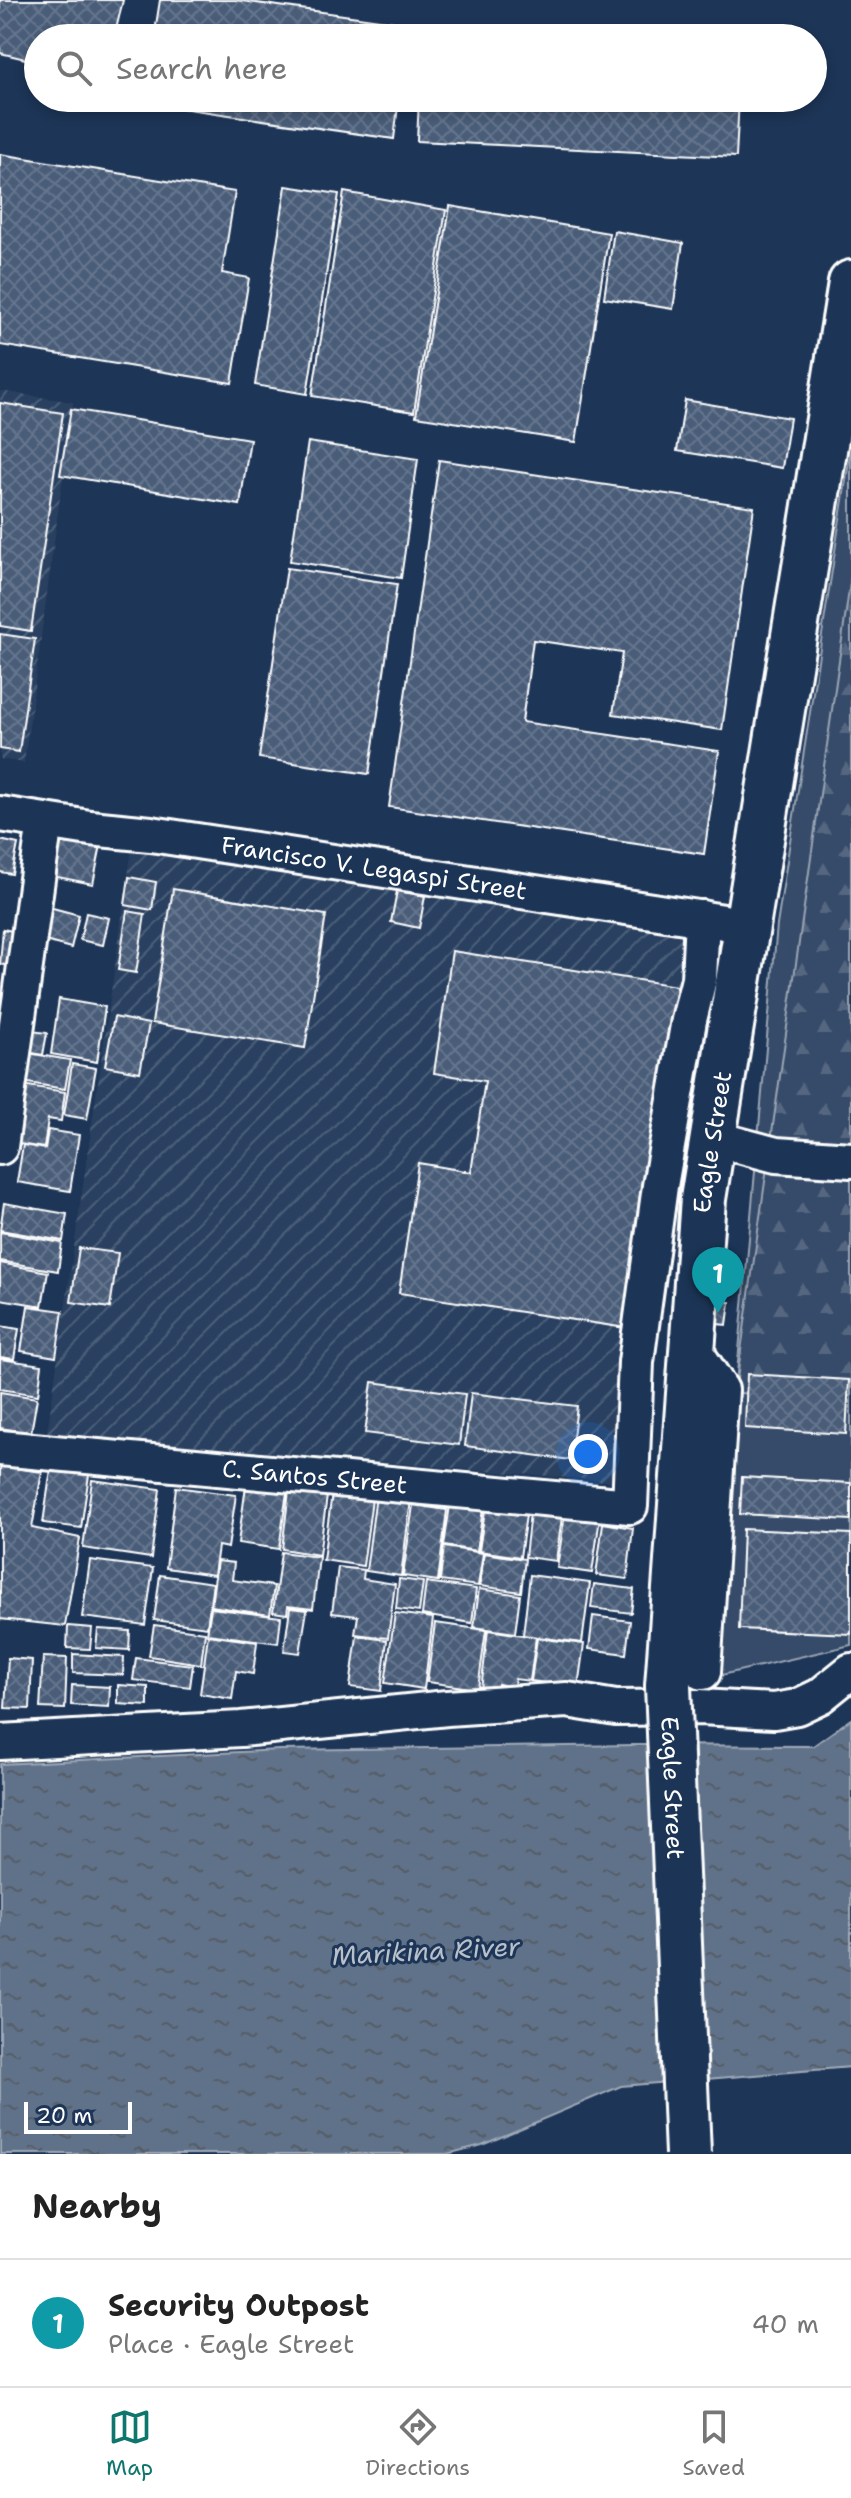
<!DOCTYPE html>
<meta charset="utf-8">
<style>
body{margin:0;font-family:"Shantell Sans",sans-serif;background:#f2f2f2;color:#222}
.scale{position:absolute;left:24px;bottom:20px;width:108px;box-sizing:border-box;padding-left:8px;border:4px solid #fff;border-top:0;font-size:22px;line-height:28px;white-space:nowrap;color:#fff;-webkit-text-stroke:6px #1d3557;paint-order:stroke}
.you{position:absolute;left:588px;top:1454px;width:28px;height:28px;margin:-20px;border:6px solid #fff;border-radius:50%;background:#1a73e8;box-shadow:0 0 0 12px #1a73e833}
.badge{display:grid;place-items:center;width:52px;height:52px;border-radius:50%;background:#0f766e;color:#fff;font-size:26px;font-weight:700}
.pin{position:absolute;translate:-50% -66px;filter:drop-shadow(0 2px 4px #0008)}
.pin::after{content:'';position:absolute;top:42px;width:28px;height:24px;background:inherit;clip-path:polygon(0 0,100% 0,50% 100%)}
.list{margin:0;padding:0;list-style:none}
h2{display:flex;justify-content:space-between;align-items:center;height:104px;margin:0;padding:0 32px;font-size:34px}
h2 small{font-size:26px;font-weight:400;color:#767676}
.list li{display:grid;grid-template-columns:52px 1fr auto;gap:24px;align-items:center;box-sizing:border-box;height:128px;padding:0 32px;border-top:2px solid #e0e0e0}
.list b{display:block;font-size:30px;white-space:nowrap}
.list p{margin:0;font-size:26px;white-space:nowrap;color:#767676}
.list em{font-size:26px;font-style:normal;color:#767676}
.icon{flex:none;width:44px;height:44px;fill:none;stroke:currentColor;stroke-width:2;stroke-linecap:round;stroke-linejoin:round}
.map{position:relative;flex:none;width:851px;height:2154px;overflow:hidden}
.search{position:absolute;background:#fff;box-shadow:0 4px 12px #0003;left:24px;right:24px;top:24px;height:88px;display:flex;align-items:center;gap:20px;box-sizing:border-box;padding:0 28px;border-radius:44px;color:#767676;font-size:30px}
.sheet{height:232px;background:#fff}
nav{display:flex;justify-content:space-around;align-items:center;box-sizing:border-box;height:112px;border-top:2px solid #e0e0e0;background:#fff;font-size:22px;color:#767676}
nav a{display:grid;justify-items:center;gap:4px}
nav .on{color:#0f766e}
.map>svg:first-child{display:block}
.industrial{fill:url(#industrial-furrows)}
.green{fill:#364b69;stroke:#9aa5b4;stroke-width:2}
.forest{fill:url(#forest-firs);stroke:#9aa5b4;stroke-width:2}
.water{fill:url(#water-ripples);stroke:#a0aab8;stroke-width:2}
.building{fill:url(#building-cross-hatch);stroke:#fff;stroke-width:2}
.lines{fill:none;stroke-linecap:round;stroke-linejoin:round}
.minor-casing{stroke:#fff;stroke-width:40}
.major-casing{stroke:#fff;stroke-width:50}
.minor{stroke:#1d3557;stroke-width:34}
.major{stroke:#1d3557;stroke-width:44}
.major-bridge-casing{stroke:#fff;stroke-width:50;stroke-linecap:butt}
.major-bridge{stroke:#1d3557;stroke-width:44}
.labels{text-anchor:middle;stroke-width:6;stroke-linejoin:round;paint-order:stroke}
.street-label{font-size:24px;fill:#fff;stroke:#1d3557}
.water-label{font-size:26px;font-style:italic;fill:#b8c0ca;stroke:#1d3557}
</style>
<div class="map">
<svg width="851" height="2154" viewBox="0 0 851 2154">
<defs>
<pattern id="industrial-furrows" width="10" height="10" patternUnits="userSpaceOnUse" patternTransform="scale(2)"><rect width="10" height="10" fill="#2a4161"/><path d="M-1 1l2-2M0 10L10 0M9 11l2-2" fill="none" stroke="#4a5e79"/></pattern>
<pattern id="forest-firs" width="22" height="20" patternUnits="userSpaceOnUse" patternTransform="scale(2)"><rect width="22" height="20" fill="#364b69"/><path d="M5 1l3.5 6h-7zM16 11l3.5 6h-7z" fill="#546680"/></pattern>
<pattern id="water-ripples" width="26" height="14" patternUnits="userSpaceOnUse" patternTransform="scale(2)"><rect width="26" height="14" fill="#617289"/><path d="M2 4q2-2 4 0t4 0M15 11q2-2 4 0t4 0" fill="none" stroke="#555d67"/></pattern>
<pattern id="building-cross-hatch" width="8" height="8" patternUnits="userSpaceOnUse" patternTransform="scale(2)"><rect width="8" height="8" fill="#4a5d79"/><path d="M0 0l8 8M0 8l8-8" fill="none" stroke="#65758d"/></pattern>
</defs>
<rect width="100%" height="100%" fill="#1d3557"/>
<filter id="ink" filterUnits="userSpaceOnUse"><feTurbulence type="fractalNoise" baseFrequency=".0125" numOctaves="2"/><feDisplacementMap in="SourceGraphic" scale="16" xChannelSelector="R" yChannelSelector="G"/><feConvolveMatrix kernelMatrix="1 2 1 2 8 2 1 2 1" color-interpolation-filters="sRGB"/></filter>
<g filter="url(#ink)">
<path class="industrial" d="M0 391 73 402 24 763 0 759Z
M132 848 693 938 615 1482 47 1433Z"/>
<path class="green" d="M851 448V1645L717 1676 728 1474 777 925Z"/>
<path class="forest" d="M851 576V1396L735 1393Z"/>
<path class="water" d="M851 1719V2067L621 2086 482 2145 447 2154H0V1764L279 1750 635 1745 813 1746Z"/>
<path class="building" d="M0 0H123L114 38H38V62L0 53Z
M160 0H235L409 24 407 38H154Z
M422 31 570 38H422Z
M146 98H399L394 139 146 103Z
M419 98H739L736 157 417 141Z
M0 154 235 192 222 273 249 278 232 383 0 345Z
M286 186 339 194 307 394 255 385Z
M344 192 446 210 414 412 312 396Z
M450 206 609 233 576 442 416 416Z
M614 231 683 243 673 309 604 298Z
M685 400 790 418 782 468 677 451Z
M0 403 63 413 31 631 0 626Z
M71 409 250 439 240 505 60 475Z
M308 442 418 459 401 578 290 561Z
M439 460 754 507 722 730 613 714 622 653 533 640 522 722 719 751 704 854 389 807Z
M287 568 397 584 369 774 259 758Z
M0 634 35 639 19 752 0 749Z
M54 836 101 845 93 884 47 875Z
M0 840 18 844 12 874 0 872Z
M129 877 156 882 152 910 125 905Z
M173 889 326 915 305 1048 152 1023Z
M397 891 425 896 419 928 391 922Z
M45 906 79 915 71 948 37 939Z
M127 911 145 914 136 973 118 970Z
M86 913 109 918 103 945 80 940Z
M3 929 25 934 19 968 0 964Z
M452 951 677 986 626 1328 399 1293 418 1163 471 1172 485 1081 434 1073Z
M59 999 105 1007 97 1062 51 1054Z
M114 1017 149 1024 140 1072 105 1066Z
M24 1030 47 1033 43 1055 21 1051Z
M21 1052 70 1060 65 1089 16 1081Z
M72 1064 96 1068 87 1119 64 1115Z
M16 1084 65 1092 61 1121 48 1119 44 1148 7 1142Z
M48 1130 79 1135 70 1191 17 1182 23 1145 45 1149Z
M4 1203 67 1214 63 1241 0 1230Z
M0 1232 62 1243 58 1271 0 1261Z
M79 1248 118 1253 110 1308 71 1302Z
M0 1263 48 1272 42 1306 0 1299Z
M708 1299 730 1302 727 1325 705 1323Z
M28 1306 63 1311 56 1357 21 1351Z
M0 1326 19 1329 14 1359 0 1357Z
M0 1359 42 1365 38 1395 0 1389Z
M747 1374 849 1380 846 1434 745 1428Z
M372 1382 465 1394 459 1445 365 1433Z
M0 1392 37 1398 31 1433 0 1428Z
M471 1393 577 1406 570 1460 465 1446Z
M0 1466 42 1472 32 1528 80 1538 65 1626 0 1619Z
M51 1469 89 1475 81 1528 43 1523Z
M742 1477 851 1483V1520L740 1514Z
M92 1480 160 1489 151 1558 83 1548Z
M246 1486 287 1492 279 1549 238 1543Z
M176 1487 236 1495 228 1548 218 1546 214 1575 166 1568Z
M289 1491 327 1496 319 1555 282 1549Z
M332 1493 372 1499 363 1566 323 1560Z
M376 1495 411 1500 401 1576 366 1571Z
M413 1505 447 1510 438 1581 403 1576Z
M450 1505 483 1509 477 1551 444 1546Z
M485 1510 526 1515 520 1557 479 1551Z
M530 1512 562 1517 556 1561 525 1557Z
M565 1514 600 1518 592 1573 557 1568Z
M603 1523 633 1528 627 1579 596 1575Z
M743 1529 851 1534V1634L739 1629Z
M444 1547 483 1553 478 1586 440 1581Z
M281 1552 319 1557 313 1609 288 1606 287 1614 273 1612Z
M484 1553 525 1559 521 1592 480 1586Z
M90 1560 153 1568 145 1625 82 1617Z
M217 1561 234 1563 232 1580 274 1586 270 1615 211 1606Z
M338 1567 364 1570 363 1579 395 1584 388 1638 355 1634 358 1616 332 1613Z
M160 1575 213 1583 207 1627 154 1620Z
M530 1575 590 1583 582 1643 523 1635Z
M399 1579 423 1582 419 1612 396 1609Z
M426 1582 476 1589 472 1623 422 1615Z
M594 1584 634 1589 631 1613 591 1608Z
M479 1589 520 1595 515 1633 474 1627Z
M211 1608 281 1617 278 1643 207 1634Z
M290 1608 307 1610 300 1653 284 1651Z
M395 1613 433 1618 424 1689 385 1683Z
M593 1616 630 1621 626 1654 589 1649Z
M435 1623 486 1630 478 1689 427 1682Z
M154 1625 205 1632 201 1664 149 1656Z
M68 1626 92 1628 90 1649 67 1648Z
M98 1629 130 1631 129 1650 96 1648Z
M488 1630 536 1637 530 1681 515 1679 514 1687 498 1684 497 1692 481 1690Z
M208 1635 257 1642 253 1674 236 1671 232 1699 200 1694Z
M357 1636 387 1640 381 1691 350 1687Z
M537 1638 584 1644 578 1687 531 1681Z
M73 1654 124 1657 123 1675 73 1673Z
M43 1657 67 1658 65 1709 40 1708Z
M8 1658 32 1660 30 1709 5 1708Z
M136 1658 193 1665 190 1687 133 1680Z
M72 1685 110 1687 109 1707 71 1705Z
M118 1685 148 1687V1706L118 1704Z"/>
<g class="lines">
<g class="minor-casing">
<g id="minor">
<path id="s1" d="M0 814 90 828 151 834 724 922"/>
<path d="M712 1138 776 1155 851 1160"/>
<path d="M0 1147 45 821"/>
<path d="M692 1347 721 1390 703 1672"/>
<path id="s2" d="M0 1448 630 1506 636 1362 660 1186 689 1020 699 979 702 918"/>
<path d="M0 1742 241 1729 447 1708 567 1700 616 1708 700 1707 774 1711 797 1707 820 1696 851 1671"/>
</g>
</g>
<g class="major-casing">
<g id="major">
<path id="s3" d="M668 1686 703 1199 851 283"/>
</g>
</g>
<use href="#minor" class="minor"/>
<use href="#major" class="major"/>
<g class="major-bridge-casing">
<g id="major-bridge">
<path id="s4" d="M668 1686 688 2154"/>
</g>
</g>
<use href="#major-bridge" class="major-bridge"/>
</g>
</g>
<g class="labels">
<g class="street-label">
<text dy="8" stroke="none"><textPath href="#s1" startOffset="378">Francisco V. Legaspi Street</textPath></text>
<text dy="8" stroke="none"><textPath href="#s3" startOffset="546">Eagle Street</textPath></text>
<text dy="8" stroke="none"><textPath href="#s2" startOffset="316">C. Santos Street</textPath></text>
<text dy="8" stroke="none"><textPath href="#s4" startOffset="102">Eagle Street</textPath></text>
</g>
<g class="water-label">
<text transform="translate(426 1951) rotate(-3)" y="9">Marikina River</text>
</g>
</g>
</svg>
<div class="scale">20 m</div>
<div class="you"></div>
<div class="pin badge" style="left:718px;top:1313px;background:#0f9aa8">1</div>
<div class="search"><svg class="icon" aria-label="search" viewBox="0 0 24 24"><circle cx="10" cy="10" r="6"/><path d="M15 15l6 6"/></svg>Search here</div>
</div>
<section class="sheet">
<h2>Nearby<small></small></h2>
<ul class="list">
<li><span class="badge" style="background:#0f9aa8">1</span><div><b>Security Outpost</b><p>Place · Eagle Street</p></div><em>40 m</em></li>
</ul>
</section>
<nav>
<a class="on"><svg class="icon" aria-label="map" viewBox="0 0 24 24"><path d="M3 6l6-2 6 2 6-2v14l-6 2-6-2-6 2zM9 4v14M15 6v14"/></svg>Map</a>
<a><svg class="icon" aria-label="directions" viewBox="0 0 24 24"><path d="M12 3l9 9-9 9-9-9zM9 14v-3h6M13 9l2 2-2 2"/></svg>Directions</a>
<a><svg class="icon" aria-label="saved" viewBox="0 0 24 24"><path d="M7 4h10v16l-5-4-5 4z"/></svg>Saved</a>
</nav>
